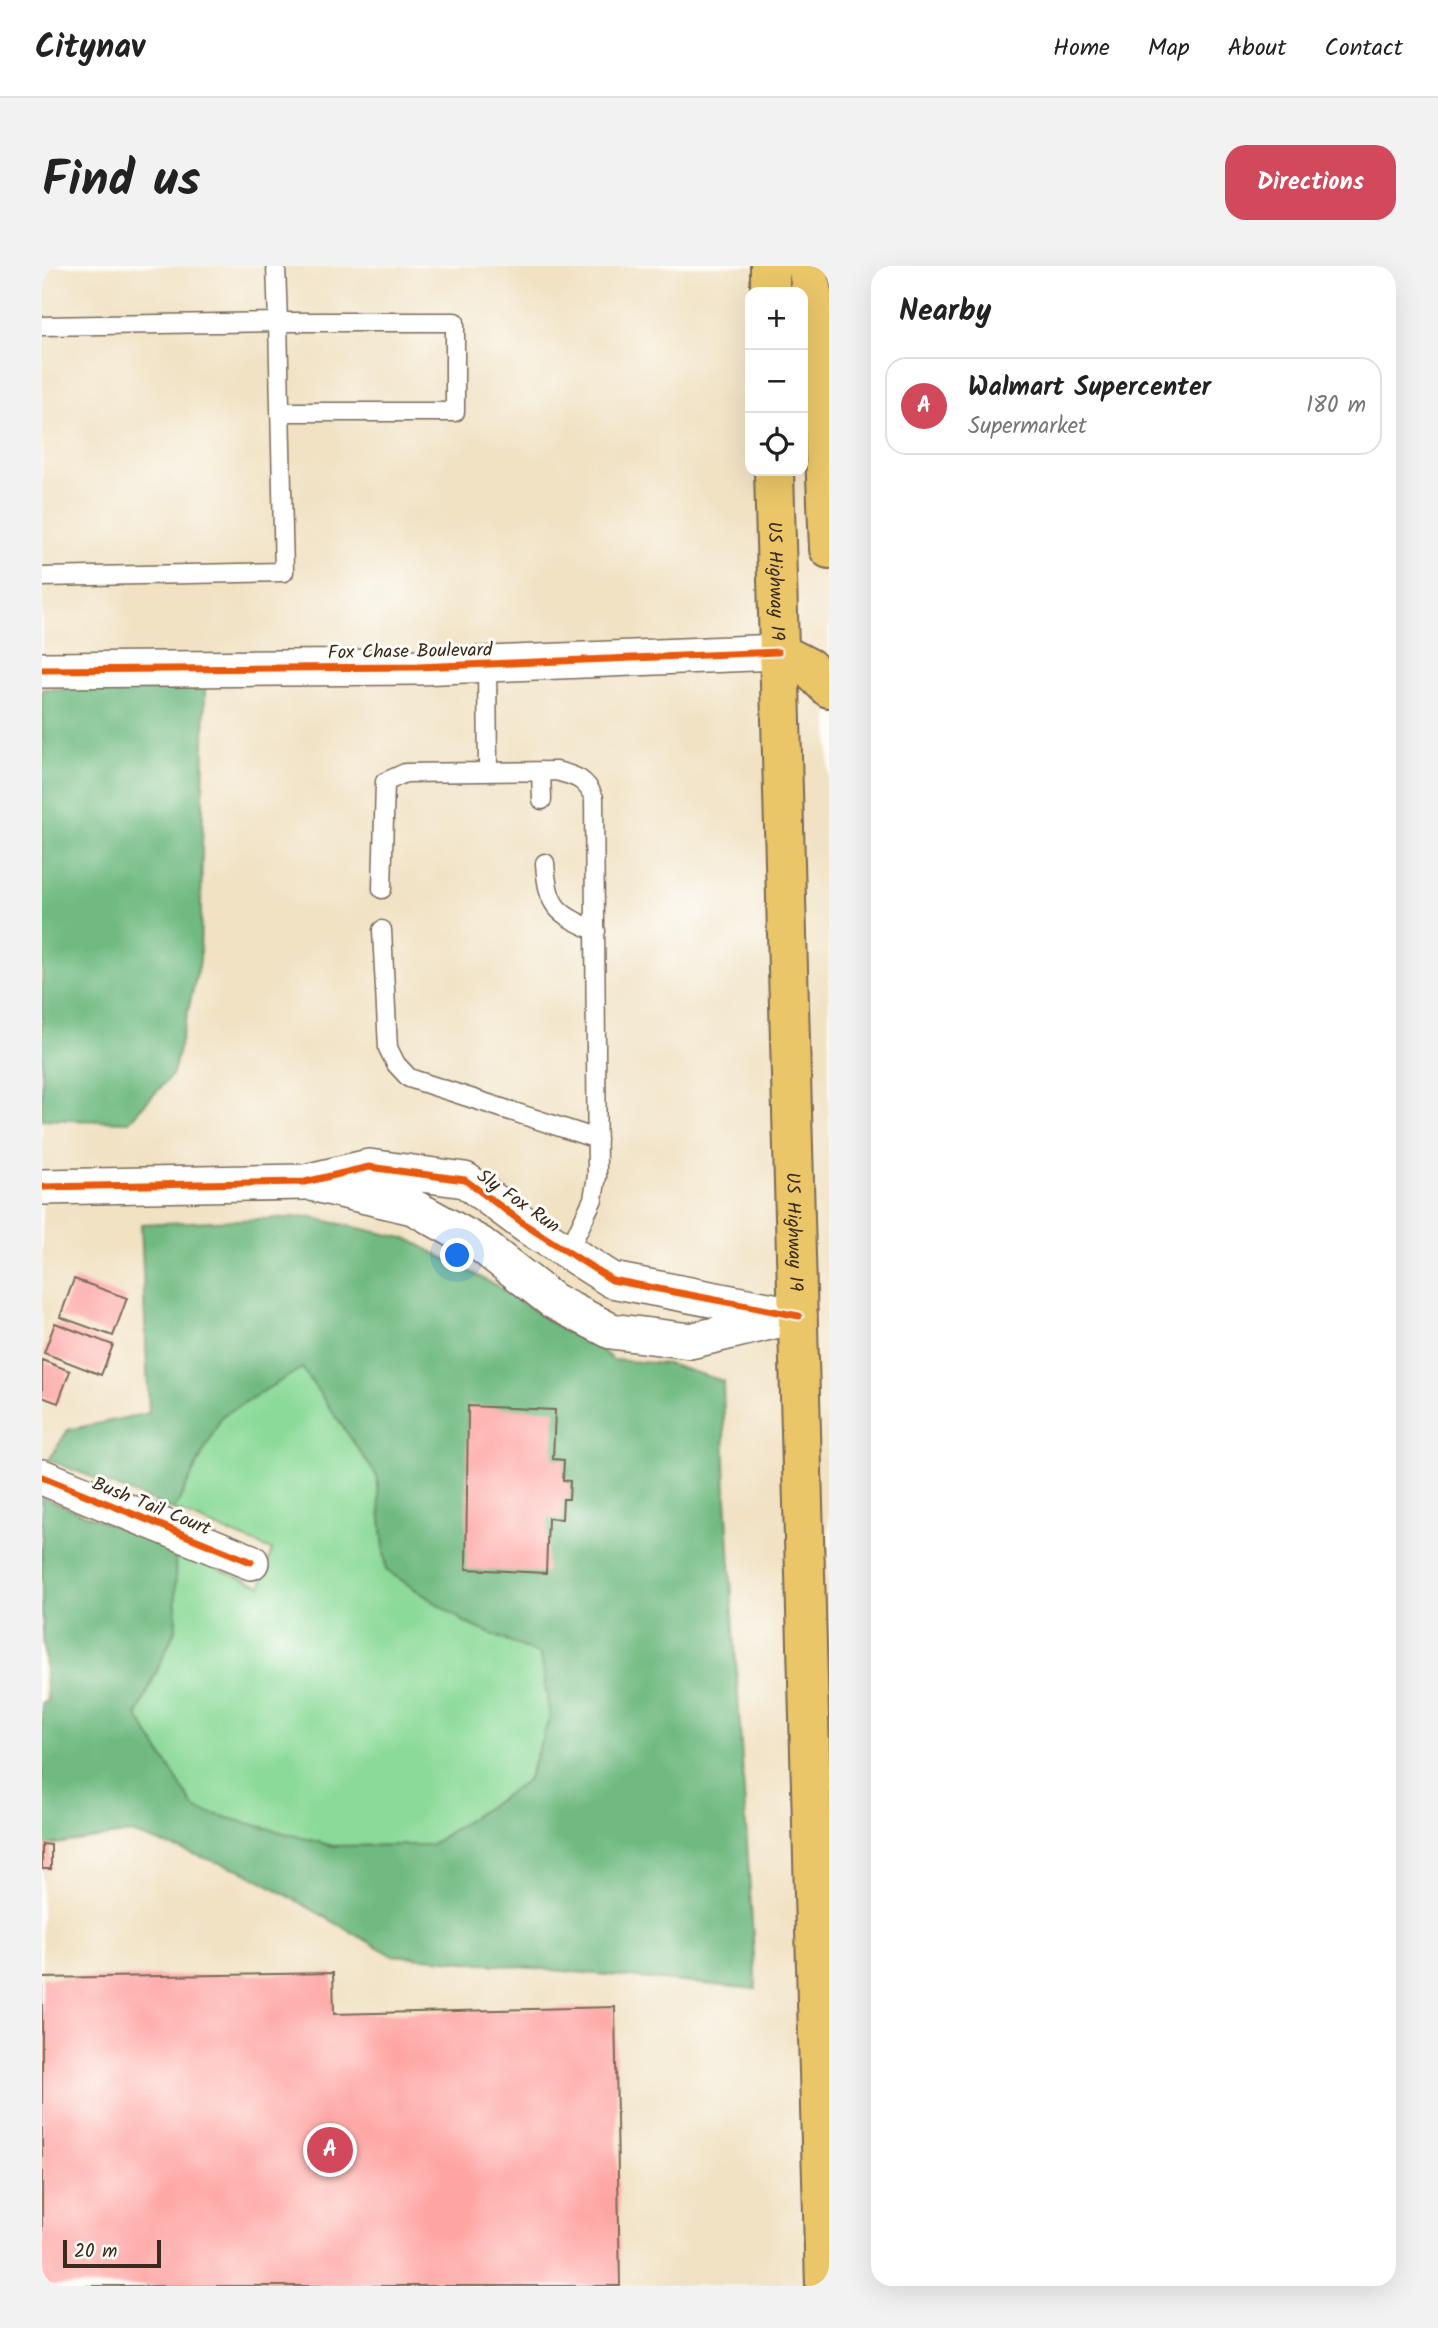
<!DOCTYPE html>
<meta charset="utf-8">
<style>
body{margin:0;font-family:Kalam,sans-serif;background:#f2f2f2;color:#222}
.controls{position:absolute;right:21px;top:21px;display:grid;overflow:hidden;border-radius:14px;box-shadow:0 7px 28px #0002}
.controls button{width:63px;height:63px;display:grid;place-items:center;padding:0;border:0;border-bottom:2px solid #e0e0e0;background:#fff;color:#222;font:35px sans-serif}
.scale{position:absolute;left:21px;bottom:18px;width:98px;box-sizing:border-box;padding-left:7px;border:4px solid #3b2a1e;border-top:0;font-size:19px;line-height:24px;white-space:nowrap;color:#3b2a1e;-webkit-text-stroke:5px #fdfcf7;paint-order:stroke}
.you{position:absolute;left:416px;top:990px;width:24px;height:24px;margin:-18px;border:5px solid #fff;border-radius:50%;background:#1a73e8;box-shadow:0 0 0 10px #1a73e833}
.badge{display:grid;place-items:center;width:46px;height:46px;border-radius:50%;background:#d1495b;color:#fff;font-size:23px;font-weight:700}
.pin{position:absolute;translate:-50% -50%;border:4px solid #fff;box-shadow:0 2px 7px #0006}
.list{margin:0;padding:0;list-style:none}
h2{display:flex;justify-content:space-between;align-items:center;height:91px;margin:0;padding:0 28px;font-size:30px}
h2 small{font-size:23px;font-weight:400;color:#767676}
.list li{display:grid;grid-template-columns:46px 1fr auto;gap:21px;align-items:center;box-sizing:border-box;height:98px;margin:0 14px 14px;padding:0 14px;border:2px solid #e0e0e0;border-radius:21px}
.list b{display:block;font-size:26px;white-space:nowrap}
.list p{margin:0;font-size:23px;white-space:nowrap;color:#767676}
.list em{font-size:23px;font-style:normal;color:#767676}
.icon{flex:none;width:38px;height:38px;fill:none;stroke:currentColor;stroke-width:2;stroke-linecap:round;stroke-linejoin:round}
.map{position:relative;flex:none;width:787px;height:2020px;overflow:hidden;border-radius:21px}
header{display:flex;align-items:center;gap:42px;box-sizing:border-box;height:98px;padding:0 35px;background:#fff;border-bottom:2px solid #e0e0e0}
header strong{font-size:33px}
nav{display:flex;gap:38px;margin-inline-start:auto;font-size:24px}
.intro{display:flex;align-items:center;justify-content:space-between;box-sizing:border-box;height:168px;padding:0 42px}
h1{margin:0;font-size:49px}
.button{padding:18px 32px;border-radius:21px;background:#d1495b;color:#fff;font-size:24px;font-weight:700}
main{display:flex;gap:42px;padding:0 42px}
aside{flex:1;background:#fff;border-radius:21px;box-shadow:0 7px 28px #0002}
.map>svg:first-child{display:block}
.green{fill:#8bda99;stroke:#63825c;stroke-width:2}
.forest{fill:#70ba81;stroke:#567250;stroke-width:2}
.building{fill:#fea4a3}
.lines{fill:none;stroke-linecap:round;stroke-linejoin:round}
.service-casing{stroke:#7b6a58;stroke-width:21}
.minor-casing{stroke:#7b6a58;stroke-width:38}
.trunk-casing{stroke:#7b6a58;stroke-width:42}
.service{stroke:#fff;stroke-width:18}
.minor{stroke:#fff;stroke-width:35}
.trunk{stroke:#eac669;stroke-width:38}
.cycleway-casing{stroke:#fdfcf7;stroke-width:11}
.cycleway{stroke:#e8590c;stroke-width:7}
.labels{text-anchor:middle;stroke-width:6;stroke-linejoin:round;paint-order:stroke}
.street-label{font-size:19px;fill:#3b2a1e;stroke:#fdfcf7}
</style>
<header>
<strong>Citynav</strong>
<nav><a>Home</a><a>Map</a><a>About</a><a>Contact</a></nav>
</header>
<div class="intro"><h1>Find us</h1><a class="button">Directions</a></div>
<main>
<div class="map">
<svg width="787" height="2020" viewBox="0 0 787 2020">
<rect width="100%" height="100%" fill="#fdfcf7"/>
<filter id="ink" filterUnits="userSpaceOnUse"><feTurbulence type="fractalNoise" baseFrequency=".0143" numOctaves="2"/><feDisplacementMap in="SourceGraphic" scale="14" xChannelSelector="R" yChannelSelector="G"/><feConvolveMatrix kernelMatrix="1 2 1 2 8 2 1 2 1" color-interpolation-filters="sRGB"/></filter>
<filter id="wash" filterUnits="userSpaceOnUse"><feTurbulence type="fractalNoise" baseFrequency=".00686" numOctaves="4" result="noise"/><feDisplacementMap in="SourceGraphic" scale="28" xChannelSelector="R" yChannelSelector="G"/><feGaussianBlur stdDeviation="1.57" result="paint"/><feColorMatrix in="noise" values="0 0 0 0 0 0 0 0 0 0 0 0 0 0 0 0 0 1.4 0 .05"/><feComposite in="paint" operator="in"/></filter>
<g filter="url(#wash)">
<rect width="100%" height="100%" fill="#f1e2c4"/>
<path class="green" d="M260 1101 335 1210 344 1304 426 1358 499 1388 508 1451 485 1515 388 1579 291 1580 153 1543 95 1449 134 1362 133 1285 219 1320 230 1284 132 1244 180 1149Z"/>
<path class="forest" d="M163 422 158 694 131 808 86 856 0 853V423Z
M267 951 366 973 457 1021 529 1069V1065L549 1075 571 1094 626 1098 681 1115 684 1233 714 1723 350 1689 202 1605 89 1567 0 1580V1436L5 1435 0 1348V1231L133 1285 134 1362 95 1449 153 1543 291 1580 388 1579 485 1515 508 1451 499 1389 426 1358 344 1304 335 1210 260 1102 180 1150 132 1244 7 1194 26 1164 107 1147 99 958Z"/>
<g id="blocks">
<path class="building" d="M32 1013 85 1032 71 1070 18 1051Z
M13 1057 71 1079 59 1109 2 1087Z
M0 1094 28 1105 16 1137 0 1131Z
M426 1140 513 1144 511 1193 522 1194 521 1214 528 1215 527 1233H521L520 1253 506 1252 504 1307 424 1303Z
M0 1578 9 1579V1603H0Z
M291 1707 292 1748 573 1741 578 2020H0V1712Z"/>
</g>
</g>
<g filter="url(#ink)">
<use href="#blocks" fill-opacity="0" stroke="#7b6a58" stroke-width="2"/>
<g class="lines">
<g class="service-casing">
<path id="service" d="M0 60 236 56 234 0
M0 311 242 306C240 223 238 140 236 56H413V146H238
M445 398 446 505
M499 505 500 534
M503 597C506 642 514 647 554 665
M340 623 343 516 363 507 514 505C534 510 544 513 552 532L555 910 551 933 526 986
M340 664 346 782 354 798 367 812 555 873"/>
</g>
<g class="minor-casing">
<path id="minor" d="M0 404 376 401 736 386
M273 918 371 941 438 978 511 1035 569 1065 648 1075 745 1052
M0 921 263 916 327 901 423 914 485 960 570 1014 757 1050
M0 1211 209 1296"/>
</g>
<g class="trunk-casing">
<g id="trunk">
<path d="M728 0V26"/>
<path d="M765 0 778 70 787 283"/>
<path id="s1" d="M732 205 783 2020"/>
<path d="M736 386 767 402 787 422"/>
</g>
</g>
<use href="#service" class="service"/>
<use href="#minor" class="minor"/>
<use href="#trunk" class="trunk"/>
<g class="cycleway-casing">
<path id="cycleway" d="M0 404 376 401 736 386
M0 921 263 916 327 901 423 914 485 960 570 1014 757 1050
M0 1211 209 1296"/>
</g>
<use href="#cycleway" class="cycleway"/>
</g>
</g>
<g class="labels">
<g class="street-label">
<text dy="7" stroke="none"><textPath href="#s1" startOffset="110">US Highway 19</textPath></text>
<text transform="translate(368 384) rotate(-1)" y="7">Fox Chase Boulevard</text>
<text transform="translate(477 934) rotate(35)" y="7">Sly Fox Run</text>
<text dy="7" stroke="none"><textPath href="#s1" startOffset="761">US Highway 19</textPath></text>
<text transform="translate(110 1239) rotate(22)" y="7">Bush Tail Court</text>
</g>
</g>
</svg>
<div class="controls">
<button>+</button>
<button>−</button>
<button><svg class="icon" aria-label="locate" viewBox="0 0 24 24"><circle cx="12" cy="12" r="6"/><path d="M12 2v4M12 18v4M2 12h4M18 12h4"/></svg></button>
</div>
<div class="scale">20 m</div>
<div class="you"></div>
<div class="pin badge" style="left:288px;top:1884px">A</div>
</div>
<aside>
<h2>Nearby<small></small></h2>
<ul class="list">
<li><span class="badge">A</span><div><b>Walmart Supercenter</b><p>Supermarket</p></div><em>180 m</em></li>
</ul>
</aside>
</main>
